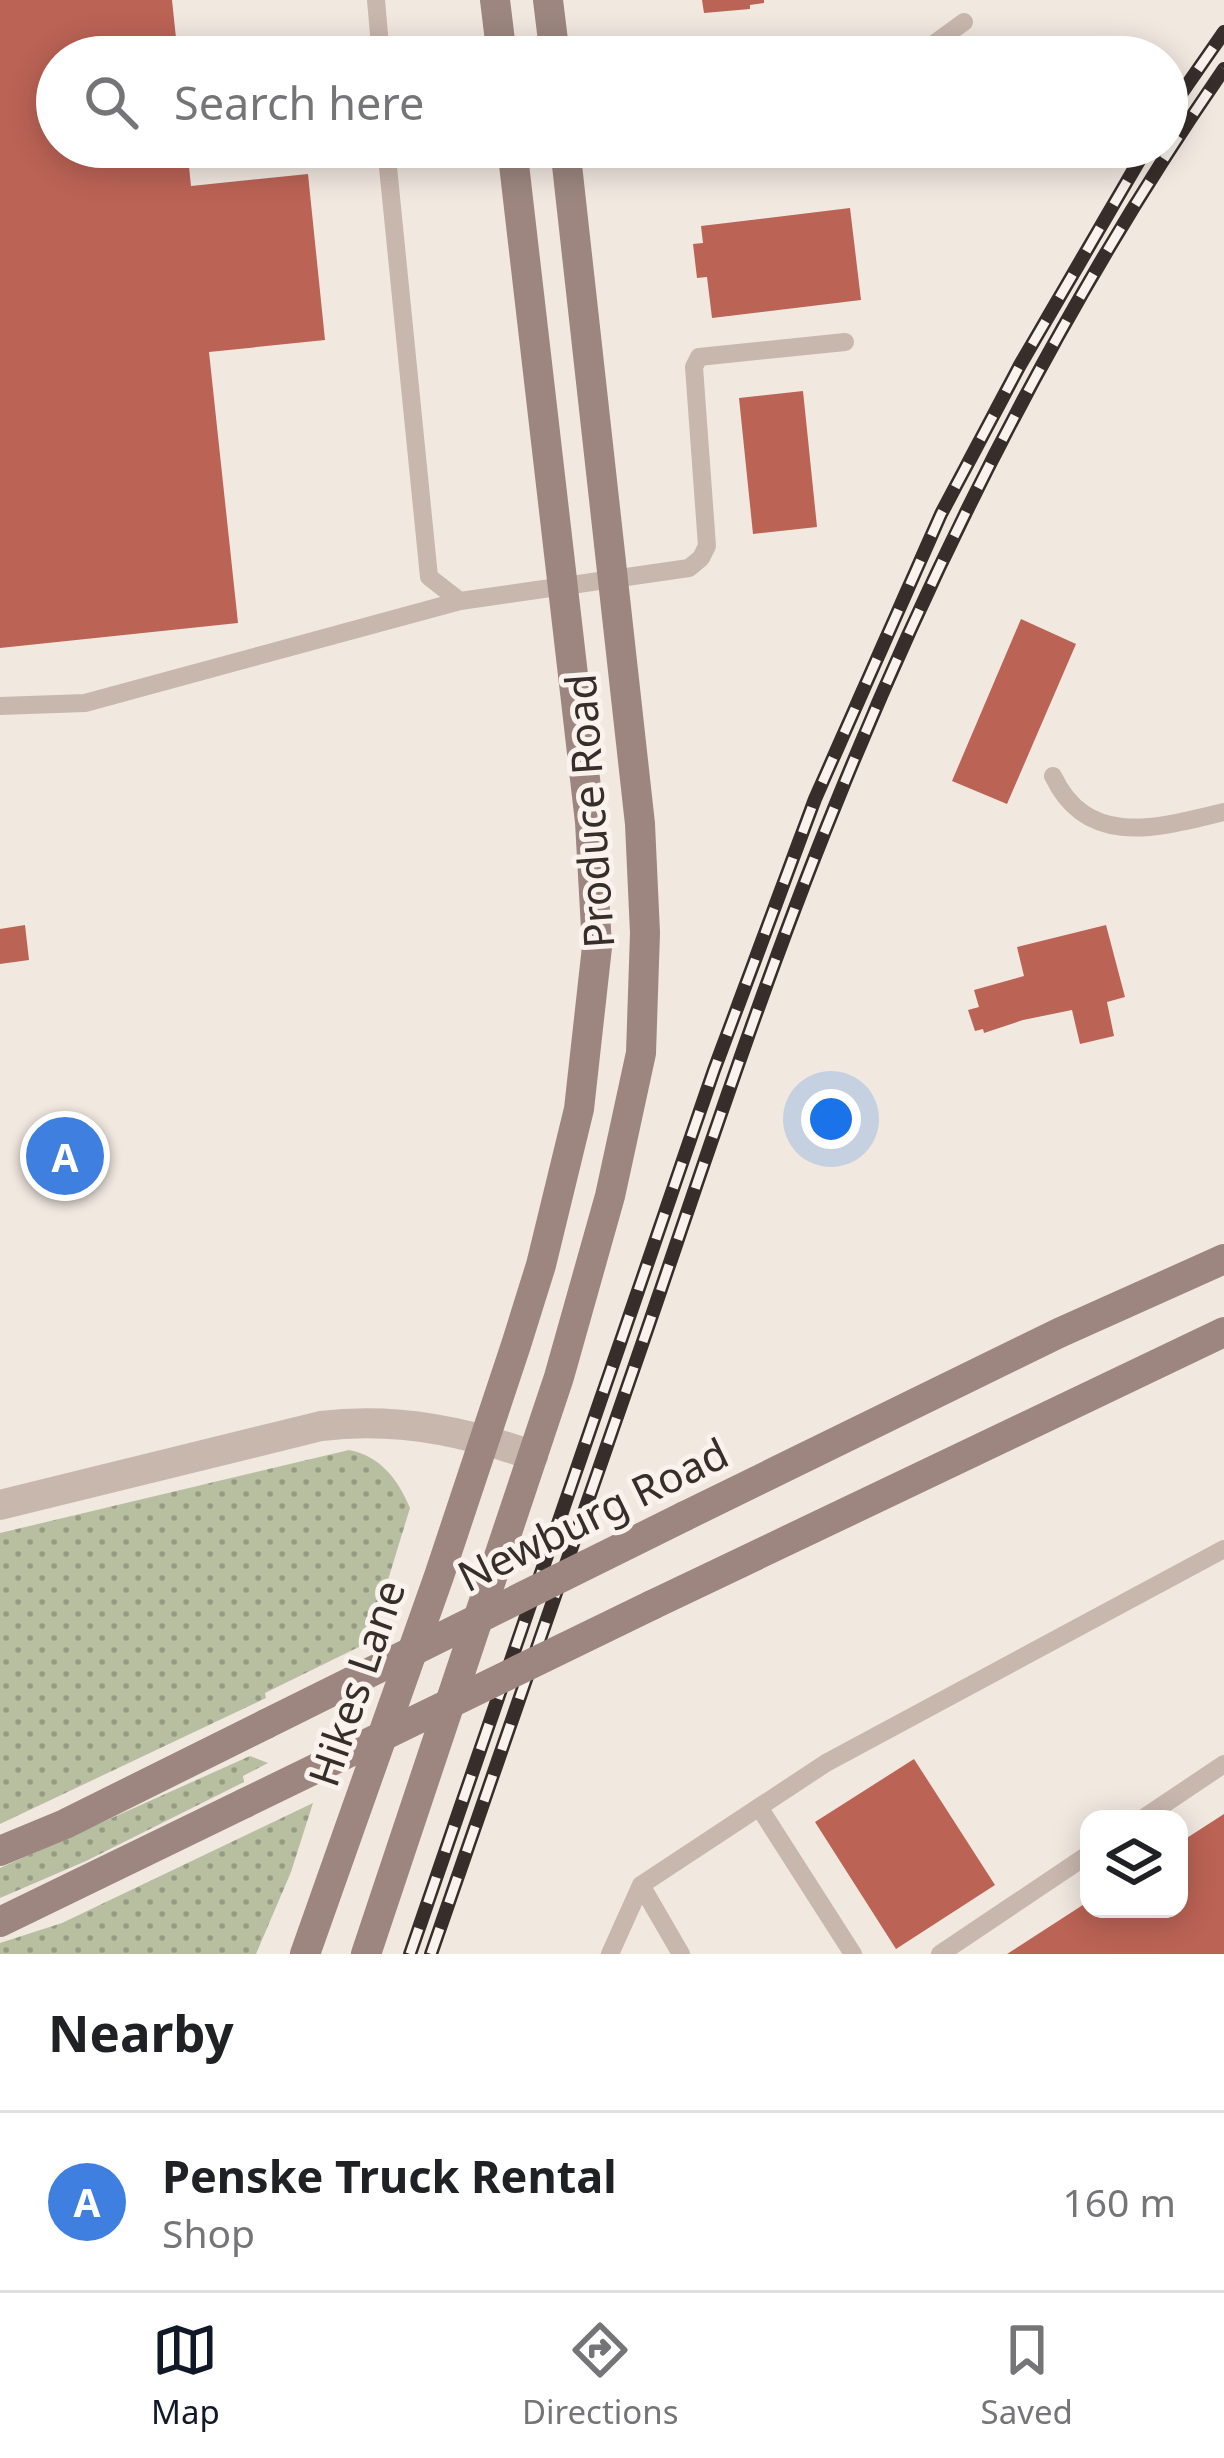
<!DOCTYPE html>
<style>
body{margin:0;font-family:"Noto Sans",sans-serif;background:#f6f6f6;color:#202124}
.controls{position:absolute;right:36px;bottom:36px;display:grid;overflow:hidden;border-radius:24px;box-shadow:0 6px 30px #0003}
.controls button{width:108px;height:108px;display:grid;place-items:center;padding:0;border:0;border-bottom:3px solid #e0e0e0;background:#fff;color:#202124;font:60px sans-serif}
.you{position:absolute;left:831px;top:1119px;width:42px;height:42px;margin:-30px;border:9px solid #fff;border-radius:50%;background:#1a73e8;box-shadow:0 0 0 18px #1a73e833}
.badge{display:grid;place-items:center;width:78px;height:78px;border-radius:50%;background:#111827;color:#fff;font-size:39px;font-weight:700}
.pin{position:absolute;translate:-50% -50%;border:6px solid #fff;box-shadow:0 3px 12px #0006}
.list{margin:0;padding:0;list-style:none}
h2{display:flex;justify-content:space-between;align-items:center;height:156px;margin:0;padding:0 48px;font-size:51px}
h2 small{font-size:39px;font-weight:400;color:#757577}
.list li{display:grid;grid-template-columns:78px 1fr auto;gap:36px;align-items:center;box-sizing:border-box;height:180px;padding:0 48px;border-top:3px solid #e0e0e0}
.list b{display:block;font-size:45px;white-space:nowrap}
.list p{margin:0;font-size:39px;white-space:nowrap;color:#757577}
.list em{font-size:39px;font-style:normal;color:#757577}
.icon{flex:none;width:66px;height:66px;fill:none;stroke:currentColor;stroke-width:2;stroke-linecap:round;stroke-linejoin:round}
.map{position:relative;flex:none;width:1224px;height:1954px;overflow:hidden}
.search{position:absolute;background:#fff;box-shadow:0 6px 30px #0003;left:36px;right:36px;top:36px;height:132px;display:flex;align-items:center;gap:30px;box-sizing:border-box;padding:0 42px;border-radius:66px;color:#757577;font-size:45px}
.sheet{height:336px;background:#fff}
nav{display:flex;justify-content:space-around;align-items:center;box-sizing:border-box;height:168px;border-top:3px solid #e0e0e0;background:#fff;font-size:33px;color:#757577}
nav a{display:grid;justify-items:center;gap:6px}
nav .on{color:#111827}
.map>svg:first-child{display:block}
.grass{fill:url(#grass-dots)}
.building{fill:#bb6355}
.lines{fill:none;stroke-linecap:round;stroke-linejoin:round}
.lane{stroke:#c8b7ad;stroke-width:18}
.street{stroke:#c8b7ad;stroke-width:30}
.secondary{stroke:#9c867f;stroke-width:30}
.rail-casing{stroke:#372e2b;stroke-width:14}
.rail{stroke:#f9f2ed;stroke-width:9;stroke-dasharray:27;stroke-linecap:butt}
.secondary-bridge{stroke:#9c867f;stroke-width:30}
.labels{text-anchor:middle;stroke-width:10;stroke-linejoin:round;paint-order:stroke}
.street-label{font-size:42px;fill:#372e2b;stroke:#f9f2ed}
</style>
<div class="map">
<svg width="1224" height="1954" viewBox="0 0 1224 1954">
<defs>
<pattern id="grass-dots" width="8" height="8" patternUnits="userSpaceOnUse" patternTransform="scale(3)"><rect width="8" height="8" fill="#b8bfa1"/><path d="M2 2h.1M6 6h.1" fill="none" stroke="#969c83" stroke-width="1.8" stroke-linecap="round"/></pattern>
</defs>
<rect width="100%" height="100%" fill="#f1e8e0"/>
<path class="grass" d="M349 1450C380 1456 398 1479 410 1508L369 1642 265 1693 266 1698 0 1824V1533Z
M250 1756 268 1763 243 1776 244 1782 86 1861 0 1898V1868Z
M313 1803 291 1872 256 1954H0V1943L62 1923Z"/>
<path class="building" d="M0 0H172L178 57H57V147H187L191 186 308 174 325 340 209 352 238 623 0 648Z
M702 0H764V3L750 5V9L704 13Z
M850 208 861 300 712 318 707 277 697 278 693 244 703 243 701 226Z
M803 391 817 527 753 534 739 398Z
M1021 619 1076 644 1007 804 952 781Z
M25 925 29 960 0 964V929Z
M1106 925 1125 997 1107 1002 1114 1036 1080 1044 1072 1010 1023 1020 984 1033 983 1029 975 1031 968 1010 979 1007 974 990 1024 976 1017 947Z
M914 1759 995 1885 896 1949 815 1822Z
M1224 1814V1954H1007L1089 1901V1909H1179V1843Z"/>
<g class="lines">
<path class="lane" d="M376 0 381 57
M916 57 964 22
M386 147 429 577 460 601 689 568 701 558 707 546 694 367 699 357 845 342
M0 706 85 703 460 601
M1053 776C1088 850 1160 827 1224 812
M759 1807 853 1954
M1142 1819 1224 1764
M610 1954 641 1885
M681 1954 641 1885 826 1763 1224 1549
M940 1954 1089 1854"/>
<path class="street" d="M0 1505 321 1426C392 1417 466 1431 533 1456"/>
<path class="secondary" d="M495 0 502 57
M548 0 555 57
M685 1516 1059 1333 1224 1259
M652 1605 1224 1332
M0 1851 65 1824 266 1724
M0 1922 245 1803
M305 1954 439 1576 516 1345 541 1265 579 1109 597 947 590 822 512 147
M366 1954 559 1377 610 1196 641 1053 645 933 640 824 565 147"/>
<g class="rail-casing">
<path id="rail" d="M1167 114 1224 32
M410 1954 714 1070 815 799 941 514 1020 365 1147 147
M431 1954C503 1746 575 1538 647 1330 707 1155 765 978 835 806 939 549 1066 297 1224 69"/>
</g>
<use href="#rail" class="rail"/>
<path class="secondary-bridge" d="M266 1724 685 1516
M245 1803 652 1605"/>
</g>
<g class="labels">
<g class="street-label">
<text transform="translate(590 811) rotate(-94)" y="15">Produce Road</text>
<text transform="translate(593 1515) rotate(-26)" y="15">Newburg Road</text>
<text transform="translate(357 1683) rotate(-71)" y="15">Hikes Lane</text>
</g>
</g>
</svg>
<div class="controls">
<button><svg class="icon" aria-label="layers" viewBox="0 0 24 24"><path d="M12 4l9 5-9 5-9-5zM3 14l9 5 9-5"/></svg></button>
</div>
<div class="you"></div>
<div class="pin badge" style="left:65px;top:1156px;background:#3f7fe0">A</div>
<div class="search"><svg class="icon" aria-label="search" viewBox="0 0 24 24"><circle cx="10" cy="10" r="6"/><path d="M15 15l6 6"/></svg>Search here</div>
</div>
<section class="sheet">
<h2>Nearby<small></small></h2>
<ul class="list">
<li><span class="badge" style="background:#3f7fe0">A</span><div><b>Penske Truck Rental</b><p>Shop</p></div><em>160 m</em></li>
</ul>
</section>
<nav>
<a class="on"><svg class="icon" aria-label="map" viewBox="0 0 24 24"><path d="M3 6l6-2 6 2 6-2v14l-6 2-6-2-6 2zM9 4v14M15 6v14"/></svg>Map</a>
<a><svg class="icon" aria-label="directions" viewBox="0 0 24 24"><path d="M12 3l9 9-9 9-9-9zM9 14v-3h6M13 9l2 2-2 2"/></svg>Directions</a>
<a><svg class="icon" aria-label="saved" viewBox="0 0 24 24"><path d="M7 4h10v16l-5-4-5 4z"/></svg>Saved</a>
</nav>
